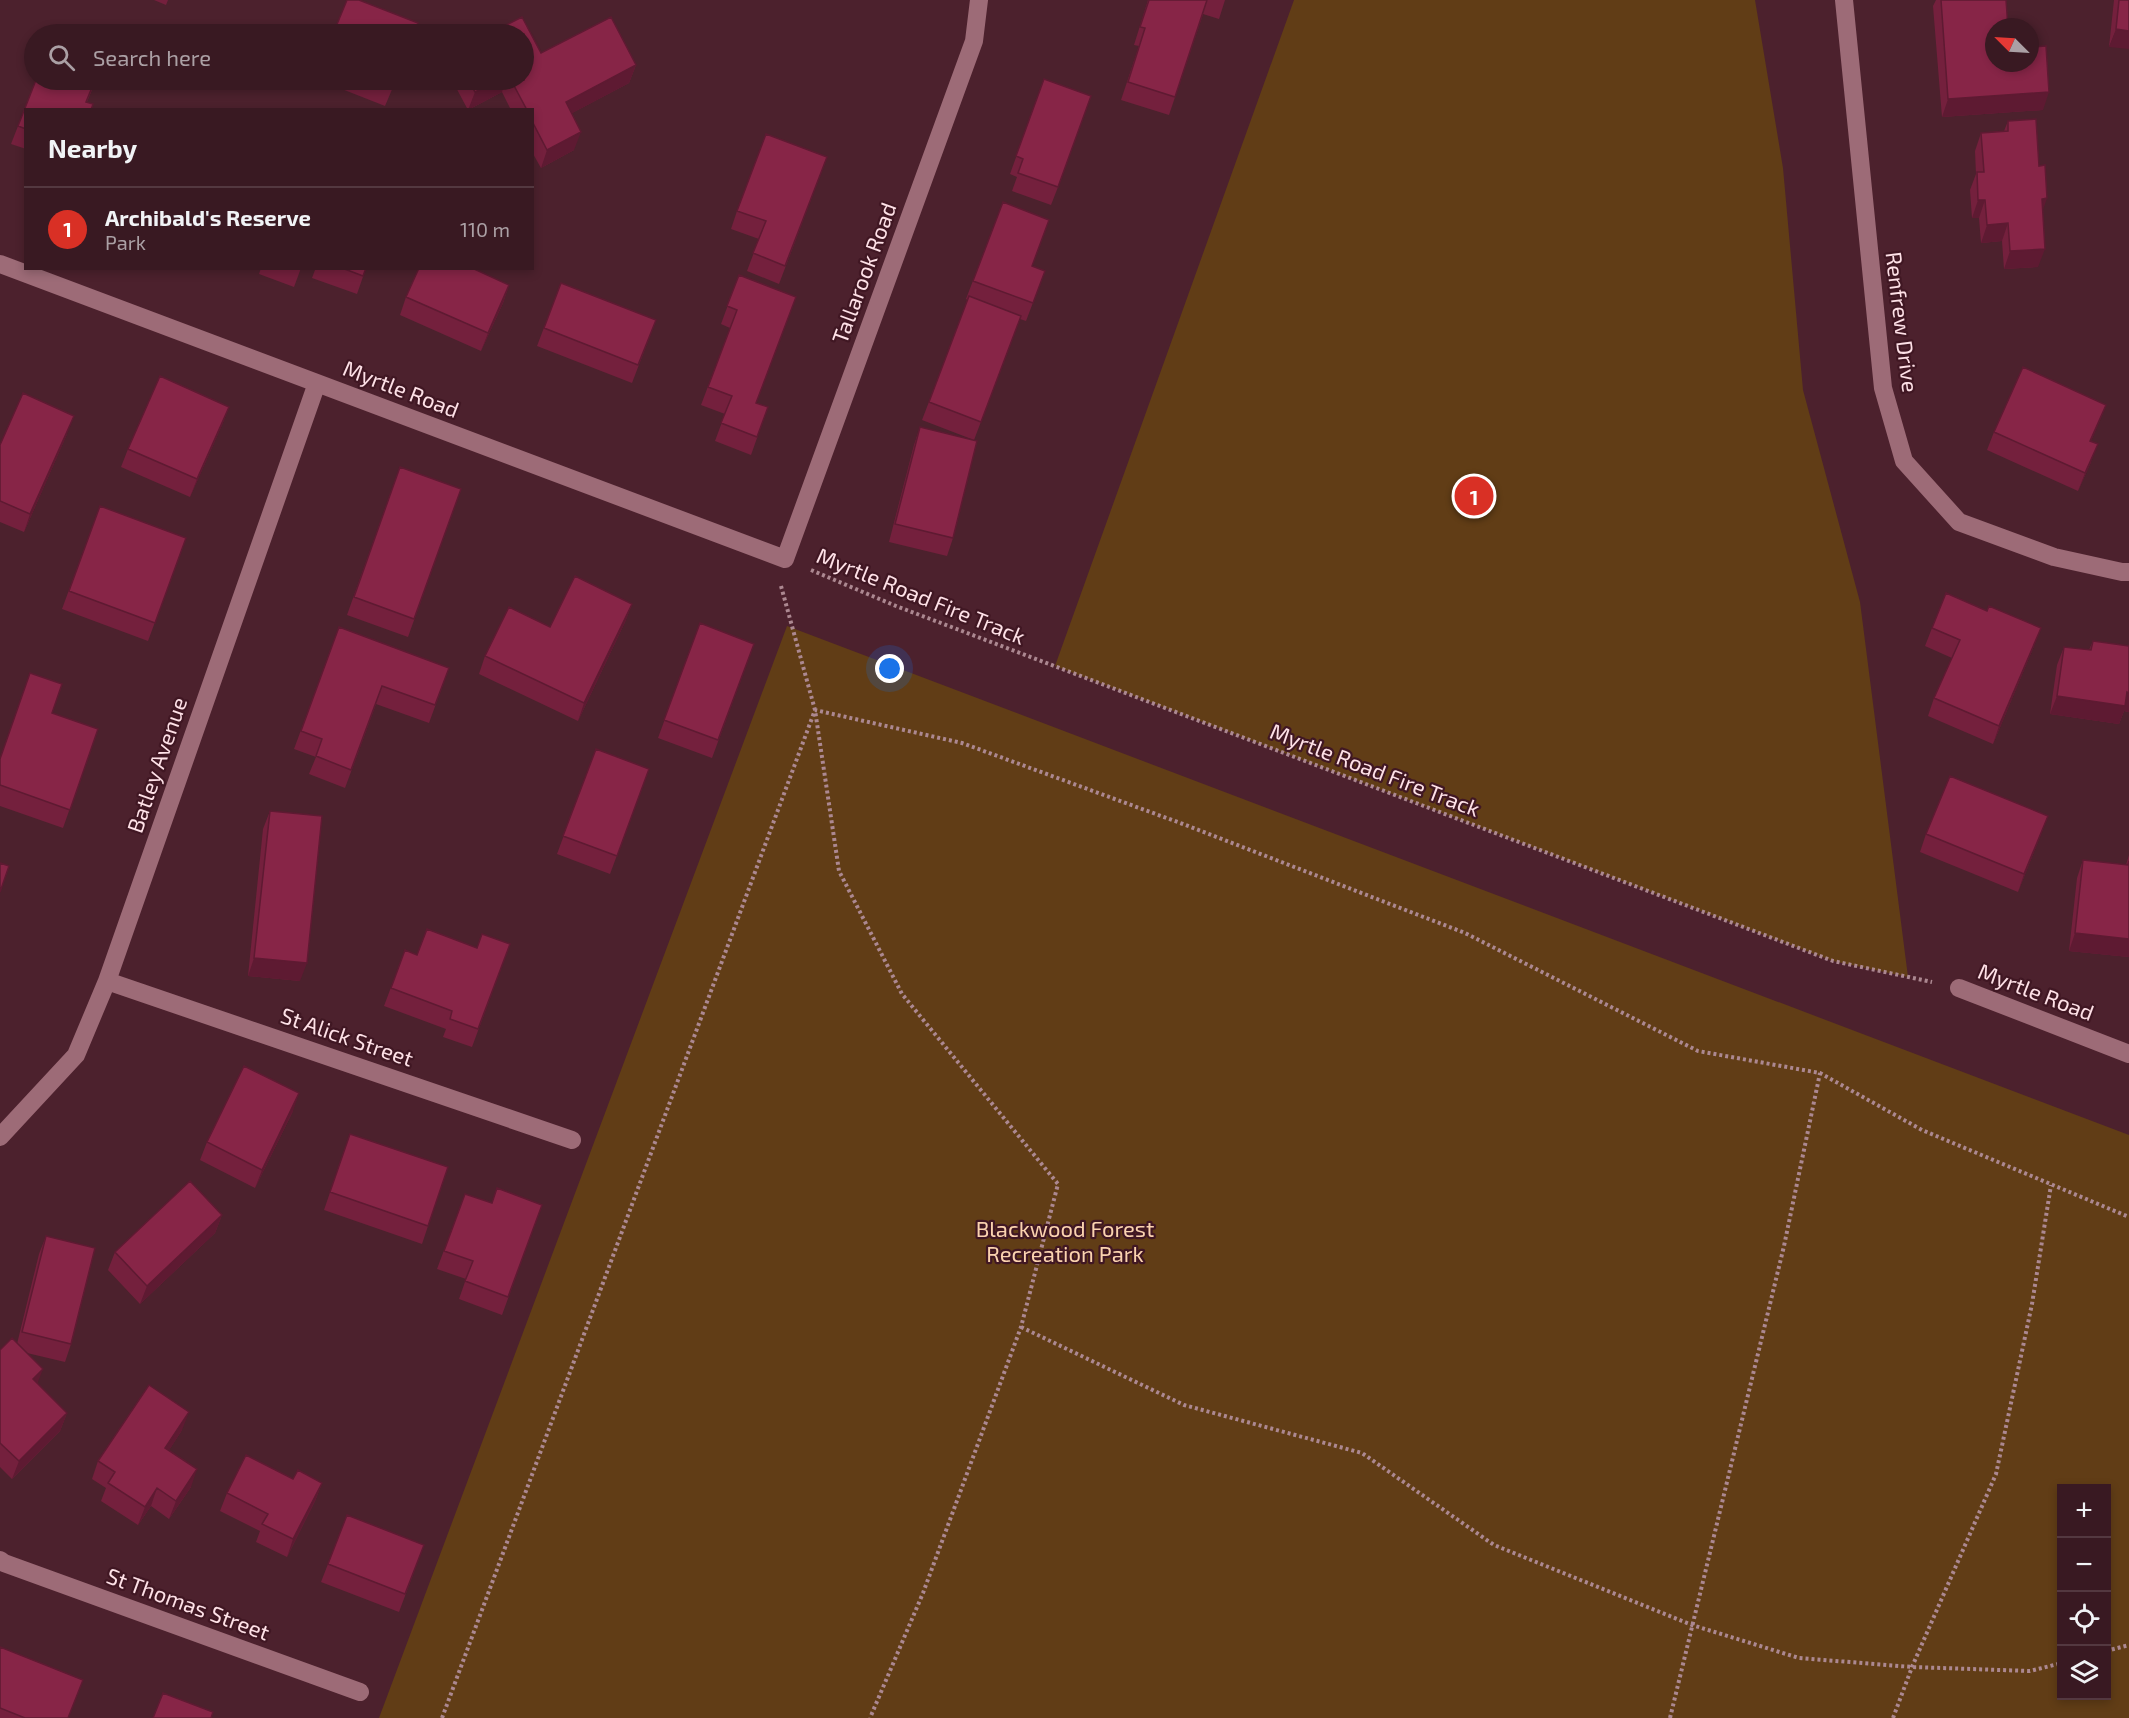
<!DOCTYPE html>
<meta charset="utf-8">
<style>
body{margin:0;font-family:"Exo 2",sans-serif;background:#44262f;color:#f1f3f6}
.controls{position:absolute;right:18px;bottom:18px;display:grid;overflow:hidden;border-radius:0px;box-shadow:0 3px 9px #0003}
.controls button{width:54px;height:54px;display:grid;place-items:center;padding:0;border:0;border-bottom:2px solid #533840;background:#391922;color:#f1f3f6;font:30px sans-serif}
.compass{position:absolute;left:1985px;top:18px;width:54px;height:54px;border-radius:50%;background:#391922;box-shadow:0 3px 9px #0003;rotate:294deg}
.you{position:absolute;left:890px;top:669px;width:21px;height:21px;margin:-15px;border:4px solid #fff;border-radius:50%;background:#1a73e8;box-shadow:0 0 0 9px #1a73e833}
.badge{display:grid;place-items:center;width:39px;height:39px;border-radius:50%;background:#d93025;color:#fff;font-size:20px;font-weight:700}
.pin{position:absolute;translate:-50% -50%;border:3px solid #fff;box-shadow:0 2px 6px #0006}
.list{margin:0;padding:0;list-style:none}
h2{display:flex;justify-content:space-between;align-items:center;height:78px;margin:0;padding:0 24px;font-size:26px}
h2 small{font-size:20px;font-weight:400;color:#aba0a5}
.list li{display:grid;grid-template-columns:39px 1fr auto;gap:18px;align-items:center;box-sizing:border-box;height:84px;padding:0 24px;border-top:2px solid #533840}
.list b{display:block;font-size:22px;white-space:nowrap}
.list p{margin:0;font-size:20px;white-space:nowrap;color:#aba0a5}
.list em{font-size:20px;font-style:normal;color:#aba0a5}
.icon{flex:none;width:33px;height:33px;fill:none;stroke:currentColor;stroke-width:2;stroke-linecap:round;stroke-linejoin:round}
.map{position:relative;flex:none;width:2129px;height:1718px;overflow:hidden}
.search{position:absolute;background:#391922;box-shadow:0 3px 9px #0003;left:24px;top:24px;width:510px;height:66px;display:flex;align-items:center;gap:15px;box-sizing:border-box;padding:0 21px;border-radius:33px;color:#aba0a5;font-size:22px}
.panel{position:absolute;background:#391922;box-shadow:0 3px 9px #0003;left:24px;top:108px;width:510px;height:162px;border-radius:0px}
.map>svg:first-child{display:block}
.green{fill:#613d16;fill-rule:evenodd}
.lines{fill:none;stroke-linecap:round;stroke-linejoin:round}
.path{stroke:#ac8891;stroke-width:4;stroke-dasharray:3 3;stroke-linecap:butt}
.street{stroke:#9d6b77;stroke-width:18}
.wall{fill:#74203d}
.shaded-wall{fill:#5e1a32}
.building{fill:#872547;stroke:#5e1a32;stroke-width:1.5}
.labels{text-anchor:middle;stroke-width:4.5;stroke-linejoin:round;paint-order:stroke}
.street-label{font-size:22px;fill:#fee1e7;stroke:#401723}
.park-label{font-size:22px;fill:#fbd3af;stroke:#401723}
</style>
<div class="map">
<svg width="2129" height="1718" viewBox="0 0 2129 1718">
<rect width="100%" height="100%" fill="#4c212d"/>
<path class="green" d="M1294 0H1755L1783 168 1803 390 1860 602 1908 977 1833 961 1055 666Z
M787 626 2129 1135V1718H379ZM2062 1488H2106V1696H2062Z"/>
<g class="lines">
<path class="path" d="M811 570 896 606 1833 961 1932 982
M781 586 815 710 839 871 902 994 1058 1184 1021 1327 923 1593 870 1718
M1021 1327 1184 1405 1362 1453 1494 1545 1692 1625 1799 1658 1912 1667 2030 1671 2062 1663
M2106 1651 2129 1645
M442 1718 815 710 962 743 1183 824 1465 933 1698 1051 1820 1073 1922 1130 2129 1217
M1670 1718 1784 1246 1820 1073
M1893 1718 1912 1667 1996 1474 2032 1304 2051 1185"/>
<path class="street" d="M1844 0 1883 388 1904 461 1959 522 2054 557 2122 572H2129
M0 264 785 559 974 41 979 0
M107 981 572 1140
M1959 988 2129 1054
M0 1137 76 1055 107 981 317 383
M0 1560 4 1563 360 1692"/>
</g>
<path class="wall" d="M154 0H168L166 5Z
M1148 0H1225L1219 19 1203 14 1169 115 1121 100 1139 46 1134 45Z
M1936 0H2006L1994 27 2043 110 1942 117 1933 6Z
M2114 0H2129L2109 47Z
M541 53 636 65 629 83 572 113 574 150 541 168 532 152V110H511L502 92 468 110 452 80H524Z
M1044 79 1058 187 1051 205 1012 191 1017 177 1010 174Z
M36 80H96L87 102 26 110V149L11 144Z
M319 80H396L385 106Z
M2008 121 2042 211 2038 267 2004 269 2002 241 1981 243 1979 218H1972L1970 190 1976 174 1975 151 1981 133 2004 131Z
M827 157 779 284 747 271 759 239 731 229 737 211Z
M1003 202 1032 266 1045 271 1026 321 1020 319 974 440 922 420 968 300 966 299Z
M261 268H301L294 287 259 274Z
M310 268H366L357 294 312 278 315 270Z
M739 275 756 403 768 407 751 455 715 441 725 414 701 405 730 328 721 324Z
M561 283 656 320 632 383 537 346Z
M509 285 503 303 481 351 400 315 406 297Z
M2106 405 2091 441V462L2078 491 1987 450 1994 432Z
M229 407 222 425 190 497 121 467 128 449Z
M920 427 953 538 947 556 889 542 914 445Z
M67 434 24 532 0 522V445Z
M400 467 461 489 408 637 347 615Z
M100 506 186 538 148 641 62 609Z
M632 604 625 622 578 721 479 674 485 656 550 627Z
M1987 611 2034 646 1993 744 1928 716 1934 698 1952 658 1925 646 1932 628Z
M700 623 754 644 712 758 658 738Z
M339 627 449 668 429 723 376 704 345 788 309 774 316 757 294 749Z
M2093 641 2129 646V712L2124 711 2119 724 2050 714 2057 665 2064 647 2089 650Z
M52 713 98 729 63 828 0 806V758Z
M596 749 649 769 610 874 557 854Z
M270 811 300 981 248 976 263 829Z
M1926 834H2041L2018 892 1920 852Z
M2129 855V957L2069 951 2077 878 2083 860 2126 865Z
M510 944 472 1047 443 1037 446 1029 384 1006 405 950 417 955Z
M293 1111 255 1188 200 1160 207 1142Z
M350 1134 428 1226 422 1244 324 1210Z
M465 1194 492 1203 542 1205 502 1315 459 1299 466 1279 437 1269Z
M222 1215 215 1233 140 1304 108 1270 115 1252Z
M46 1236 71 1344 65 1362 27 1353 38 1384 67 1413 60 1431 12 1479 0 1467V1350L17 1344 39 1254Z
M182 1430 169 1450 191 1487 169 1519 151 1506 138 1525 101 1501 106 1488 92 1479 98 1461Z
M293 1479 322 1483 315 1501 287 1557 256 1542 260 1531 220 1511 227 1493Z
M424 1545 399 1612 321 1582 328 1564Z
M0 1647 68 1718H0Z"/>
<path class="shaded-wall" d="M2116 29 2129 31V49L2109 47Z
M636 65 629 83 559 120 566 102Z
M498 80H506L502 92 468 110 475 92Z
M2049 92 2043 110 1942 117 1948 99Z
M581 132 574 150 541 168 547 150Z
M2047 198 2041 216 2042 199Z
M1978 200H1985L1979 218H1972Z
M2008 223 2002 241 1981 243 1987 225Z
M2045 249 2038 267 2004 269 2010 251Z
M509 285 503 303 481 351 488 333Z
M2106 405 2099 423 2083 459 2090 441Z
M229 407 222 425 190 497 197 479Z
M74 416 67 434 24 532 30 514Z
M2098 444 2091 462 2078 491 2085 473Z
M632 604 625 622 578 721 584 703Z
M2041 628 2034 646 1993 744 1999 726Z
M2127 692 2129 693V712L2124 711 2119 724 2050 714 2057 696Z
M2048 816 2041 834 2018 892 2024 874Z
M2075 933 2129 939V957L2069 951Z
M254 958 307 963 300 981 248 976Z
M299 1093 293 1111 255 1188 262 1170Z
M222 1215 215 1233 140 1304 147 1286Z
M43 1369 36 1387 33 1379Z
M189 1412 182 1430 159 1466 165 1448Z
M67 1413 60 1431 12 1479 19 1461Z
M197 1469 191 1487 169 1519 176 1501Z
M322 1483 315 1501 287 1557 293 1539Z
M157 1488 151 1506 138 1525 145 1507Z"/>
<path class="building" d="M347 0H359L418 23 413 34H333Z
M1149 0H1207L1175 97 1128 82 1145 28 1140 27Z
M1941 0H2006L2008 27H1994V63H2030V47L2046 46 2049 92 1948 99Z
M2119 0H2129V31L2116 29Z
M522 17 541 53 611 17 636 65 566 102 581 132 547 150 532 121V110H527L511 80H524V34H489Z
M1044 79 1091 96 1058 187 1018 173 1023 159 1016 156Z
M36 80H95L86 102 93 104 91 110H26V129L18 126Z
M371 80H395L392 88Z
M468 80H498L475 92Z
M2036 119 2039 166 2045 165 2047 198 2042 199 2045 249 2010 251 2008 223 1987 225 1985 200H1978L1977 172H1984L1981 133 2008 131V121Z
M766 134 827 157 785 266 753 253 766 221 737 211Z
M1003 202 1049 220 1032 266 1045 271 1033 303 973 281Z
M342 268H366L363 276Z
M419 268H472L509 285 488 333 406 297Z
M739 275 796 297 756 403 768 407 757 437 721 423 732 396 708 387 737 310 727 306Z
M561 283 656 320 638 365 544 328Z
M969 296 1021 316 981 422 929 402Z
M2023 367 2106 405 2090 441 2098 444 2085 473 1994 432Z
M160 376 229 407 197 479 128 449Z
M23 393 74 416 30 514 0 501V445Z
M920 427 977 441 953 538 895 524Z
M400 467 461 489 414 619 354 597Z
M100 506 186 538 155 623 69 591Z
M575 576 632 604 584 703 485 656 509 607 550 627Z
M1946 593 1987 611 1989 606 2041 628 1999 726 1934 698 1960 640 1932 628Z
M700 623 754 644 718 740 664 720Z
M339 627 449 668 435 705 382 686 351 770 316 756 322 739 301 731Z
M2093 641 2129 646V693L2127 692 2125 706 2057 696 2064 647 2091 650Z
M30 673 62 684 52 713 98 729 70 810 0 785V759Z
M596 749 649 769 617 856 563 836Z
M1950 776 2048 816 2024 874 1926 834Z
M270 811 322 816 307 963 254 958Z
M2083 860 2128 865 2129 861V939L2075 933Z
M0 863 9 866 0 892Z
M427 929 477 948 482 934 510 944 478 1029 450 1019 452 1011 391 988 405 950 417 955Z
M244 1066 299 1093 262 1170 207 1142Z
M350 1134 448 1167 428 1226 330 1192Z
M190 1181 222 1215 147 1286 115 1252Z
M497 1188 542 1205 508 1297 465 1281 473 1261 444 1251 465 1194 492 1203Z
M46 1236 95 1248 71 1344 22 1332Z
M12 1338 43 1369 33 1379 67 1413 19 1461 0 1443V1350Z
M149 1385 189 1412 165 1448 197 1469 176 1501 157 1488 145 1507 108 1483 115 1472 98 1461Z
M246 1455 293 1479 298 1470 322 1483 293 1539 262 1524 268 1514 227 1493Z
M347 1515 424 1545 405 1594 328 1564Z
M0 1647 83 1680 68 1718H25L0 1708Z
M163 1693 213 1712 211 1718H153Z"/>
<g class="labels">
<g class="street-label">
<text transform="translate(864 273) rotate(-70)" y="8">Tallarook Road</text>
<text transform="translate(1902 322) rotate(83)" y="8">Renfrew Drive</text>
<text transform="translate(401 389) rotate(21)" y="8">Myrtle Road</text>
<text transform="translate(921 596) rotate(22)" y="8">Myrtle Road Fire Track</text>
<text transform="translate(157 765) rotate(-71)" y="8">Batley Avenue</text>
<text transform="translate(1375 770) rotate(21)" y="8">Myrtle Road Fire Track</text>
<text transform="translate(2036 992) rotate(21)" y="8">Myrtle Road</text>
<text transform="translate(347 1037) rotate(19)" y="8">St Alick Street</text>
<text transform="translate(188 1604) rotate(20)" y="8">St Thomas Street</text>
</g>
<g class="park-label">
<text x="1065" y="1237">Blackwood Forest<tspan x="1065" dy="25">Recreation Park</tspan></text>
</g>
</g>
</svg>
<div class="controls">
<button>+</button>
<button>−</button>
<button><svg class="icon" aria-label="locate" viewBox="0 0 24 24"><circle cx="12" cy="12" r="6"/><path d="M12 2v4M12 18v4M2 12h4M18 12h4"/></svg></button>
<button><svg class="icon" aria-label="layers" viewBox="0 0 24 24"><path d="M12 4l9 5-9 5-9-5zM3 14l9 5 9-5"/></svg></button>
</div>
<svg class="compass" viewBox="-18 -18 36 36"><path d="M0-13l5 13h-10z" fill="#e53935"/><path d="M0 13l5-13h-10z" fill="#aba0a5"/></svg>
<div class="you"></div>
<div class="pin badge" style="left:1474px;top:496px">1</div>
<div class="search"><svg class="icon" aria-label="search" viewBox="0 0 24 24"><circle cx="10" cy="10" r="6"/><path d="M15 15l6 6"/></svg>Search here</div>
<section class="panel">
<h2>Nearby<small></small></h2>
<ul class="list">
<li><span class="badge">1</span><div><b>Archibald's Reserve</b><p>Park</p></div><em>110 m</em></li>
</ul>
</section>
</div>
